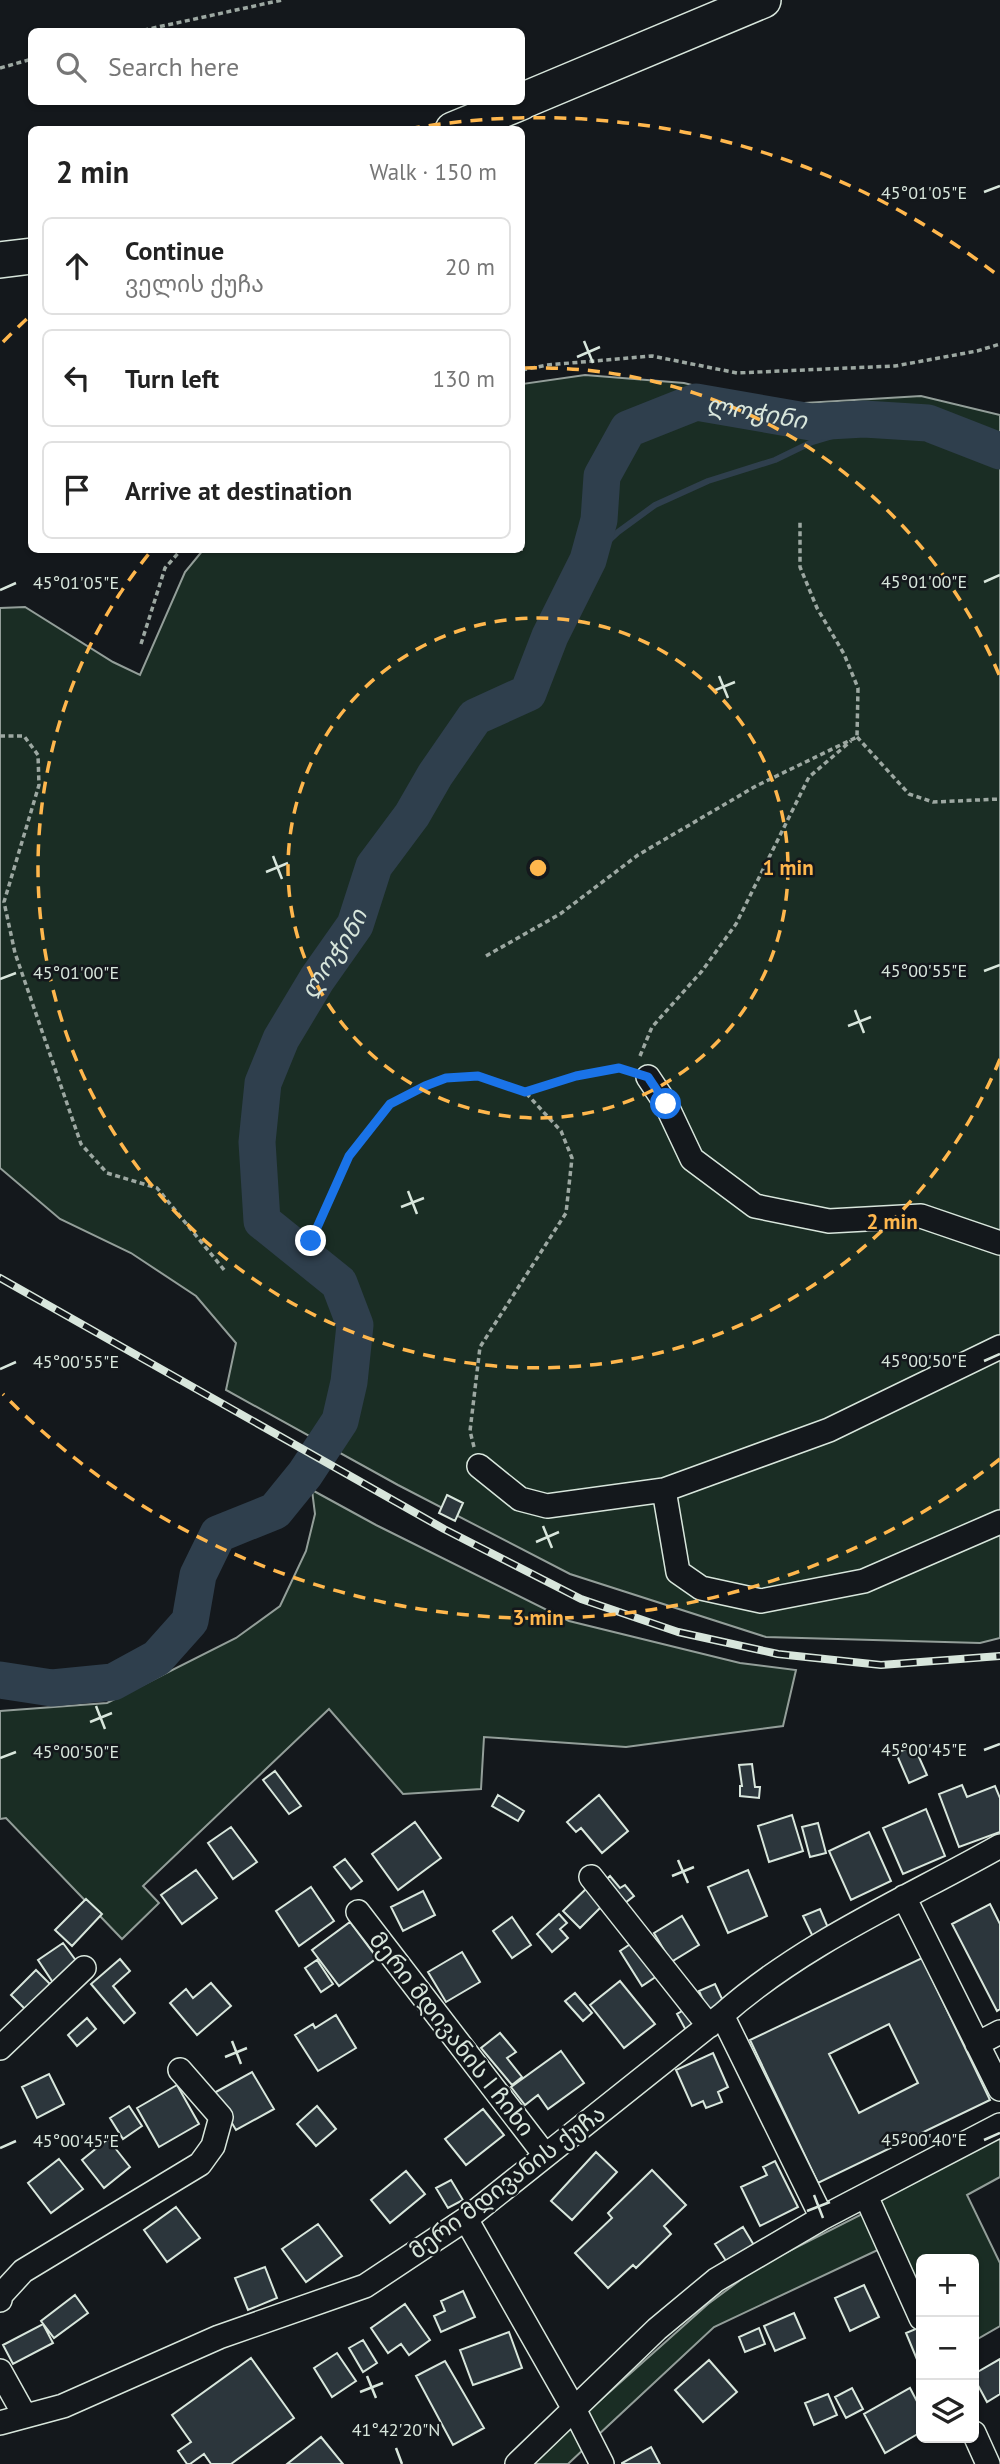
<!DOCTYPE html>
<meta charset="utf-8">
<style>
body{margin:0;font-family:"PT Sans","Noto Sans Georgian",sans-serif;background:#f6f6f6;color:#222}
.controls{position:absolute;right:21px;bottom:21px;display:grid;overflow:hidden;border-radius:10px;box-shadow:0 2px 5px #0004}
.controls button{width:63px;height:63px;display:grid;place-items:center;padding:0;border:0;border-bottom:2px solid #e0e0e0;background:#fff;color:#222;font:35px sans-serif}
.stop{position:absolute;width:21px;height:21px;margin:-16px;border:5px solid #1a73e8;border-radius:50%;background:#fff}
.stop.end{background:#1a73e8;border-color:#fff;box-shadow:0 2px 7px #0008}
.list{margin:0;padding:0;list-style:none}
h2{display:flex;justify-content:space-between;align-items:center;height:91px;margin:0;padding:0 28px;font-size:30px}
h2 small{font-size:23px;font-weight:400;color:#767676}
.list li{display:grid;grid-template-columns:46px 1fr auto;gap:21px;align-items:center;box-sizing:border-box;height:98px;margin:0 14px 14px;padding:0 14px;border:2px solid #e0e0e0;border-radius:10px}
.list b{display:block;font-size:26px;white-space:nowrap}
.list p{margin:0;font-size:23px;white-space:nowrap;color:#767676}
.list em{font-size:23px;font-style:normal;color:#767676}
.icon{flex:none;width:38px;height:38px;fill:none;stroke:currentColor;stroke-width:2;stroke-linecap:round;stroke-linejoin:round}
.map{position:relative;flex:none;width:1000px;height:2464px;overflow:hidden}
.search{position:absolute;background:#fff;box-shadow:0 2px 5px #0004;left:28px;top:28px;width:497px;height:77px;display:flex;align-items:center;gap:18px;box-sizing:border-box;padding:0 24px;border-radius:10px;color:#767676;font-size:26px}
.panel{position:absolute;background:#fff;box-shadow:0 2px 5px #0004;left:28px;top:126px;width:497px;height:427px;border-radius:10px}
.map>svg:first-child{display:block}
.green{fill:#1a2d24;stroke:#939e99;stroke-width:2}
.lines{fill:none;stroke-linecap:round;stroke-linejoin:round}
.stream{stroke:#2f3f4d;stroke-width:6}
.river{stroke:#2f3f4d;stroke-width:37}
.building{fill:#2c363c;stroke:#d8e6dc;stroke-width:2;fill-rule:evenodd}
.minor-casing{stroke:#d8e6dc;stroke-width:26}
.highway-casing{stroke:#d8e6dc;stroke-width:38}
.path{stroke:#9da8a2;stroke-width:3.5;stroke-dasharray:5 3.5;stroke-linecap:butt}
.minor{stroke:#14181c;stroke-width:23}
.highway{stroke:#14181c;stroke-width:35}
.rail-casing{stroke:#d8e6dc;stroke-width:8}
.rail{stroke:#14181c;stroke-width:5;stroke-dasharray:16;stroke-linecap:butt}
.route{stroke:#1a73e8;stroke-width:9}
.ticks{fill:none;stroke:#d8e6dc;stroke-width:2.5}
.ring{fill:none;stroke:#ffb74d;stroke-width:3.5;stroke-dasharray:12 9}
.labels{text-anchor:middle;stroke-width:5;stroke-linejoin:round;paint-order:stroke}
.street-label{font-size:23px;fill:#d8e6dc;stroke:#14181c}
.water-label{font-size:24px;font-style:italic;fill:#d8e6dc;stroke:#14181c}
.ticks-label{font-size:18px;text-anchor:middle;fill:#d8e6dc;stroke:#14181c;stroke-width:5;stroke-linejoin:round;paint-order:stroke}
.centre{fill:#ffb74d;stroke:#14181c;stroke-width:3.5}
.ring-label{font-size:21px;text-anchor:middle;font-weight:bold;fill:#ffb74d;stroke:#14181c;stroke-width:5;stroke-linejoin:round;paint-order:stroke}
</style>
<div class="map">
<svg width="1000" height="2464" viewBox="0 0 1000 2464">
<rect width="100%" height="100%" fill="#14181c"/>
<path class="green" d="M585 375 684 383 771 405 921 396 1000 415V1638L980 1643 766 1637 570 1574 398 1485 226 1390 236 1343 196 1296 131 1253 60 1219 0 1168V608L25 607 113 662 140 675 185 572 203 550H522V384Z
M312 1490 376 1525 569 1621 740 1663 796 1670 783 1726 626 1747 484 1737 481 1789 403 1794 329 1709 143 1886 159 1903 122 1939 6 1818 0 1819V1711L107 1703 236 1638 280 1606 306 1551 315 1514Z
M1000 2137V2177L967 2195 1000 2263V2326L974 2341V2259H921V2295L877 2201Z
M862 2214 882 2248 714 2327 597 2436 586 2413 708 2304 758 2267Z
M572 2423 586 2447 568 2464H529Z"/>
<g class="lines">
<path class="stream" d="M588 560 618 532 655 505 708 481 775 460 812 442 839 434 864 419"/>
<path class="river" id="s1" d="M0 1680 52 1688 113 1682 157 1658 190 1621 198 1575 218 1534 275 1511 305 1474 340 1421 349 1382 355 1325 339 1283 262 1221 257 1142 263 1083 281 1039 317 979 355 925 374 866 412 815 435 775 475 717 528 693 550 636 588 560 599 520 602 476 628 429 696 402 811 422 864 419 928 423 1000 451"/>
</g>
<path class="building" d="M447 1495 463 1503 455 1521 439 1513Z
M914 1746 927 1775 909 1783 896 1753Z
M752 1764 755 1787H760L759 1798 740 1796V1786H742L739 1765Z
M275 1771 301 1806 289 1814 263 1780Z
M962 1785 967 1797 995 1786 1000 1798V1832L959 1847 939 1794Z
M498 1795 524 1811 518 1821 492 1806Z
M599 1795 628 1831 602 1853 581 1828 576 1832 567 1822Z
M926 1809 945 1856 903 1874 883 1828Z
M792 1815 803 1851 769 1862 758 1826Z
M415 1822 441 1858 398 1890 372 1854Z
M818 1823 826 1853 810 1857 802 1827Z
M231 1827 257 1862 233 1879 208 1843Z
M869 1832 891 1881 851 1900 829 1851Z
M345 1859 362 1881 351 1889 334 1867Z
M196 1870 217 1898 182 1924 161 1895Z
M748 1870 767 1916 728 1933 708 1887Z
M610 1876 620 1888 625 1885 634 1896 621 1906 602 1883Z
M311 1887 334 1921 299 1946 276 1911Z
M588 1887 604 1904 580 1928 563 1911Z
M423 1891 435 1915 403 1931 391 1907Z
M86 1899 102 1914 72 1946 55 1930Z
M990 1904 1000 1924V2009L997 2011 952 1924Z
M820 1909 829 1930 813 1937 803 1916Z
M559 1914 567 1923 560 1929 568 1938 552 1952 537 1934Z
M682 1916 699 1945 671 1962 654 1933Z
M512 1917 531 1945 512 1958 493 1931Z
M350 1922 377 1958 339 1986 312 1950Z
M638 1939 660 1974 642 1986 620 1951Z
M63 1943 80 1966 54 1984 38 1960Z
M462 1952 480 1982 446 2002 428 1972Z
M922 1958 990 2100 818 2183 750 2040ZM889 2024 918 2083 859 2113 829 2054Z
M120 1959 130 1971 113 1986 135 2013 124 2023 91 1984Z
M317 1960 333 1984 321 1992 305 1968Z
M36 1970 54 1988 29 2013 11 1995Z
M620 1981 655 2024 624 2048 590 2005Z
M211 1983 231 2006 197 2035 170 2003 186 1989 193 1998Z
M715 1984 724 2003 708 2011 699 1991Z
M575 1993 592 2013 583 2021 565 2001Z
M691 2006 702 2025 688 2034 677 2014Z
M336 2015 356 2048 318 2071 295 2035 313 2024 315 2028Z
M87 2018 96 2029 77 2046 68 2035Z
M500 2033 516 2052 507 2058 522 2077 512 2085 481 2048Z
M561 2051 584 2083 548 2109 538 2095 525 2105 511 2087Z
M713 2053 728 2087 718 2092 722 2102 706 2108 703 2101 692 2106 676 2070Z
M252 2072 274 2109 236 2130 214 2093Z
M49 2074 64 2104 37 2118 22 2087Z
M177 2085 199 2124 159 2147 137 2108Z
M129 2106 142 2126 123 2139 110 2118Z
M317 2106 336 2129 316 2146 297 2124Z
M483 2109 504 2135 466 2165 445 2139Z
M108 2139 130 2167 104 2188 82 2160Z
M596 2152 617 2172 572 2220 551 2201Z
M59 2159 83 2189 51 2213 28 2183Z
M775 2161 798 2207 760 2226 741 2187 767 2175 763 2167Z
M652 2170 686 2205 664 2226 671 2234 636 2268 633 2265 608 2288 575 2253 612 2218 608 2213Z
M406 2171 425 2194 390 2223 371 2200Z
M451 2180 463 2200 448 2208 436 2188Z
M176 2207 200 2238 167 2262 144 2230Z
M318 2224 342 2256 306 2282 282 2249Z
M743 2227 755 2247 728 2264 715 2244Z
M265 2267 277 2298 248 2310 235 2278Z
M864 2285 879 2317 850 2331 835 2298Z
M463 2291 475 2317 441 2332 434 2316 445 2311 441 2301Z
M75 2295 88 2313 54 2338 41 2321Z
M405 2304 430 2340 409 2355 401 2344 388 2353 371 2328Z
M794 2313 805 2338 775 2351 764 2326Z
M43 2324 53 2343 13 2364 3 2345Z
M759 2328 765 2344 745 2352 739 2337Z
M918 2328 921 2337V2369L906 2333Z
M509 2332 522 2368 473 2385 460 2350Z
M363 2340 377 2363 363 2372 349 2348Z
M337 2353 356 2381 332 2397 314 2368Z
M251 2358 294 2418 231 2464H211L204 2454 190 2464H187L178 2451 191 2442 172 2415Z
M1000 2359V2394L987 2402 974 2378V2374Z
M709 2360 737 2392 703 2422 675 2390Z
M445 2361 484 2428 453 2445 416 2376Z
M852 2388 863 2409 846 2418 835 2397Z
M910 2388 921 2409V2432L885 2453 864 2414Z
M828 2394 837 2415 814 2425 805 2403Z
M321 2437 343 2464H287Z
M651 2447 660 2464H622V2463Z"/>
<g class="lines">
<g class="minor-casing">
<path id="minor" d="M648 1077 666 1104 692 1159 755 1206 829 1221 921 1216 1000 1243
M479 1466 520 1499 547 1506 664 1490 829 1430 1000 1347
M664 1490 678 1572 701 1588 761 1601 864 1581 1000 1522
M591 1877 709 2026
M904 1897 1000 2089
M358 1912 545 2155
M722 2015C803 1943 906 1899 1000 1846
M977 2044 1000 2032
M0 2048 84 1968
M866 2196 921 2318
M466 2219 574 2409 602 2464
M0 2300 1 2295 23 2271 200 2164 213 2146 221 2117 180 2070
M0 2371 25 2416
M0 2423 63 2406 219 2337 365 2286 466 2219 722 2015 822 2218
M974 2433 988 2464
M517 2464 657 2329 716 2280 822 2218 1000 2125"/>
</g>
<g class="highway-casing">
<path id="highway" d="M522 101 763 0
M453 130 521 102
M0 260 32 256"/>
</g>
<path class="path" d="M135 32 282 0
M0 68 32 59
M522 370 547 365 652 356 737 373 895 366 977 351 1000 344
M141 644 165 568 181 550
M0 736H24L38 755 39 785 4 902 15 953 81 1144 107 1173 157 1188 225 1271
M857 737 909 794 933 802 1000 799
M486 956 560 914 638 855 756 786 857 737 858 688 844 654 817 608 800 567V522
M640 1056 652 1027 702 971 736 924 809 777 851 741
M311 1241 349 1156 390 1104 446 1078 478 1076 525 1092 576 1076 619 1068 629 1071
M474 1447 470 1431 480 1347 566 1213 572 1158 561 1131 525 1092"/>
<use href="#minor" class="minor"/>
<use href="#highway" class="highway"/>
<g class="rail-casing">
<path id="rail" d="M0 1278 444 1529 581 1599 678 1632 778 1654 881 1665 1000 1656"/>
</g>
<use href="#rail" class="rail"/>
</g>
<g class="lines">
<path class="route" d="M311 1241 349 1156 390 1104 425 1086 446 1078 478 1076 525 1092 576 1076 619 1068 648 1077 666 1104"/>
</g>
<path class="ticks" d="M984 192 1000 186M584 341 593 363M577 357 600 347M984 582 1000 575M0 590 16 583M719 676 728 698M713 691 735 682M273 856 282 879M266 872 288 863M984 971 1000 965M0 979 16 973M855 1010 864 1033M848 1026 871 1017M408 1191 417 1214M401 1207 424 1198M984 1361 1000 1354M0 1369 16 1362M543 1526 552 1548M536 1542 559 1532M96 1706 105 1729M90 1722 112 1713M984 1750 1000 1744M0 1758 16 1752M678 1860 688 1883M672 1876 694 1867M232 2041 241 2064M225 2057 247 2048M984 2140 1000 2133M0 2148 16 2141M814 2195 823 2218M807 2211 830 2202M367 2376 376 2398M360 2392 383 2383M396 2448 402 2464"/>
<g class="ring">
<circle cx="538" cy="868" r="250"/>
<path d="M1000 1059A500 500 0 1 1 152 550M525 368A500 500 0 0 1 1000 677"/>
<path d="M1000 1459A750 750 0 0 1 3 1394M3 342A750 750 0 0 1 31 315M408 129A750 750 0 0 1 1000 277"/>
</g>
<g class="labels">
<g class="street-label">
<text transform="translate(452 2034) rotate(52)" y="8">მერი მდივანის I ჩიხი</text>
<text transform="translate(507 2182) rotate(-37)" y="8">მერი მდივანის ქუჩა</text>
</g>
<g class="water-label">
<text dy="8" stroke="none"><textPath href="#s1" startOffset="1762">ლოჭინი</textPath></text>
<text dy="8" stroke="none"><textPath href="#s1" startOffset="1006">ლოჭინი</textPath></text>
</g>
</g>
<g class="ticks-label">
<text x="924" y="199">45°01'05"E</text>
<text x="924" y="588">45°01'00"E</text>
<text x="76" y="589">45°01'05"E</text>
<text x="924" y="977">45°00'55"E</text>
<text x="76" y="979">45°01'00"E</text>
<text x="924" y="1367">45°00'50"E</text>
<text x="76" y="1368">45°00'55"E</text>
<text x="924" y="1756">45°00'45"E</text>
<text x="76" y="1758">45°00'50"E</text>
<text x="924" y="2146">45°00'40"E</text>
<text x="76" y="2147">45°00'45"E</text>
<text x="396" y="2436">41°42'20"N</text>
</g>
<circle cx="538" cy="868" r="10" class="centre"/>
<g class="ring-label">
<text x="788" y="875">1 min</text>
<text x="892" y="1229">2 min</text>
<text x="538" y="1625">3 min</text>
</g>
</svg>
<div class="controls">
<button>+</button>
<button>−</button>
<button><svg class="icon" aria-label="layers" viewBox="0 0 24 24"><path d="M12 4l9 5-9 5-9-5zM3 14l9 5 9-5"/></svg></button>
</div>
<div class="stop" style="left:666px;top:1104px"></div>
<div class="stop end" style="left:311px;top:1241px"></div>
<div class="search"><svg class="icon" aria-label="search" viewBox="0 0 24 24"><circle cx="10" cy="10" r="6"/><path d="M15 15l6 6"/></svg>Search here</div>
<section class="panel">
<h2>2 min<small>Walk · 150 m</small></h2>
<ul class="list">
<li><svg class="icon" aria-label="ahead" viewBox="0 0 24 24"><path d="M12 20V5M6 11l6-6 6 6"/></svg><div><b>Continue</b><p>ველის ქუჩა</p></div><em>20 m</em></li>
<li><svg class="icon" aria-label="left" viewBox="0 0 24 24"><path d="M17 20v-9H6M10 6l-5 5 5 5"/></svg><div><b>Turn left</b></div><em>130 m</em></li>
<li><svg class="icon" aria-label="arrive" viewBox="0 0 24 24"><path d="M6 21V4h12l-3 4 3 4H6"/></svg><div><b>Arrive at destination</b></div></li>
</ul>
</section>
</div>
